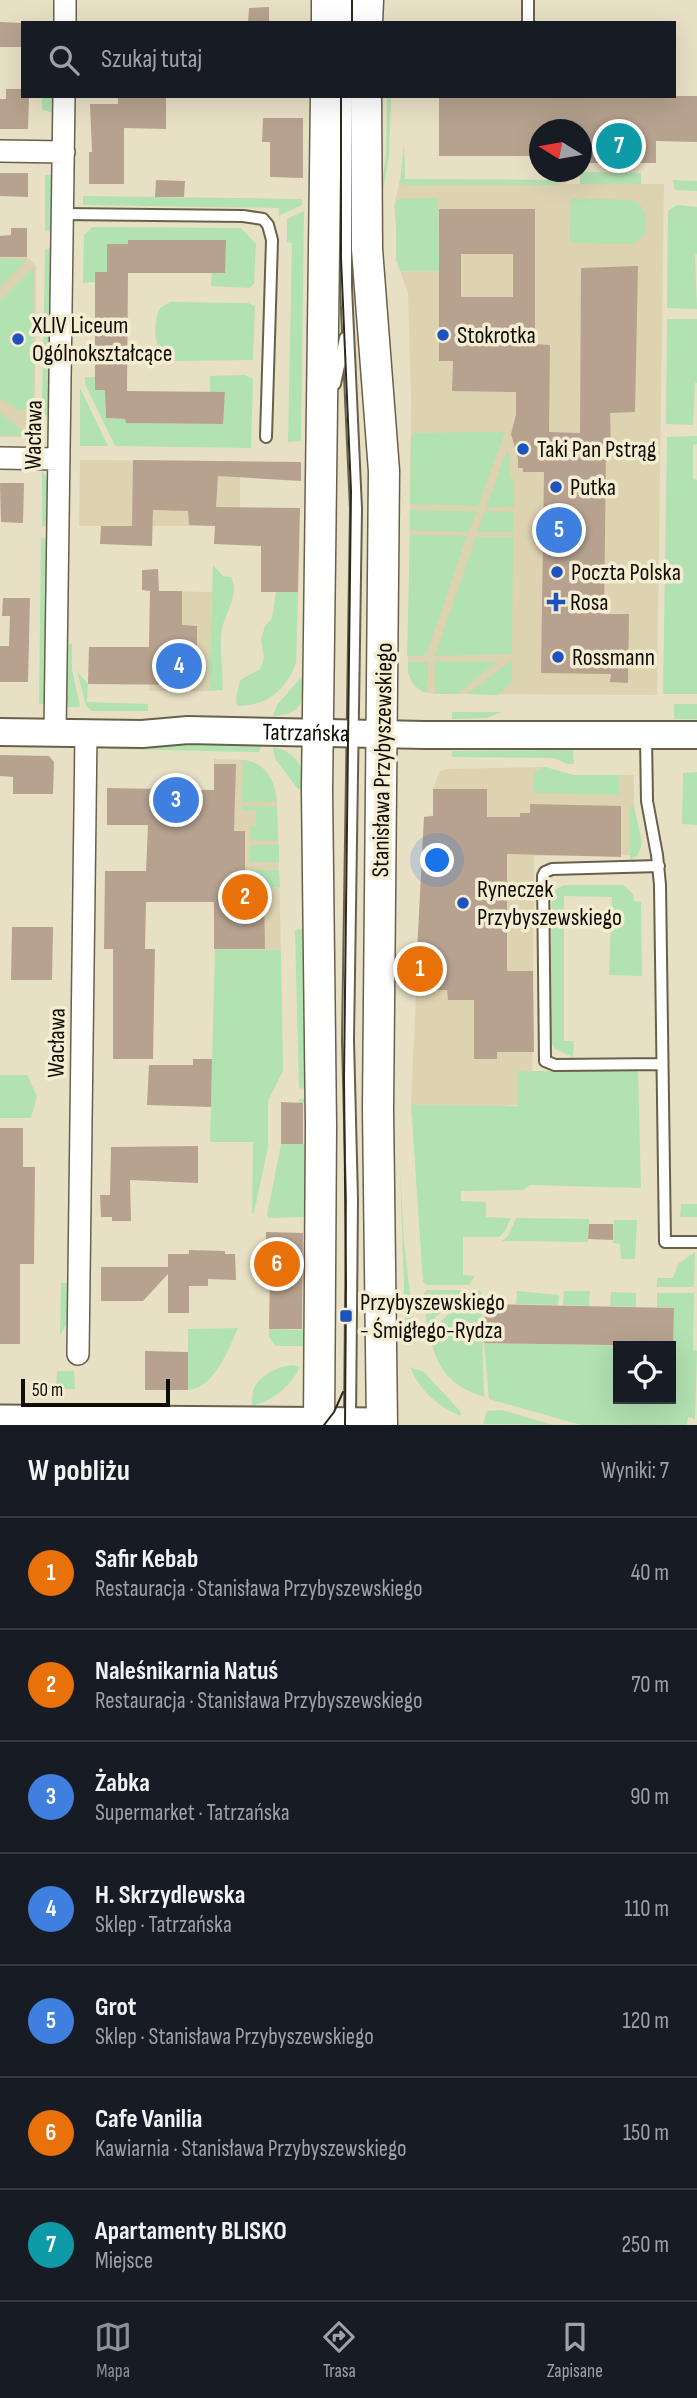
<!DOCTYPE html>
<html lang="pl">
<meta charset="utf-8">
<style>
body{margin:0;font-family:"Sofia Sans Condensed",sans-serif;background:#20242c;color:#f1f3f6}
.controls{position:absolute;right:21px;bottom:21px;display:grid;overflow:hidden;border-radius:0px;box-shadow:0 7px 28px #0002}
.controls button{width:63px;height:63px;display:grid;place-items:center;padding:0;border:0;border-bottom:2px solid #363941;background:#171b24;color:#f1f3f6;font:35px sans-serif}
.compass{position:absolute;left:529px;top:119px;width:63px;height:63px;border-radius:50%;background:#171b24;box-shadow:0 7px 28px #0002;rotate:281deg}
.scale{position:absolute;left:21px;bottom:18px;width:149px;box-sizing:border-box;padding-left:7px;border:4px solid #0f0c04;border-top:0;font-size:19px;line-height:24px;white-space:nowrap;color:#0f0c04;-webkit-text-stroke:5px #f5edd2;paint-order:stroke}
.you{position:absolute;left:438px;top:861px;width:24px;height:24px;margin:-18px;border:5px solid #fff;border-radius:50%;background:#1a73e8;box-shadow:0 0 0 10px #1a73e833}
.badge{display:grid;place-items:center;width:46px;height:46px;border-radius:50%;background:#8c9099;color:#fff;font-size:23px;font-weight:700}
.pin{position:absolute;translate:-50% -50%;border:4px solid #fff;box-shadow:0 2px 7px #0006}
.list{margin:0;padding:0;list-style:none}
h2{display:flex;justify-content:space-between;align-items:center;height:91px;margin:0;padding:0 28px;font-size:30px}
h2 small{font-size:23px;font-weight:400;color:#9ea1a6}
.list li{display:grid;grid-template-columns:46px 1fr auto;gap:21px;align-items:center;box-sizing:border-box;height:112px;padding:0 28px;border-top:2px solid #363941}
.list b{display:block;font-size:26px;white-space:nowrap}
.list p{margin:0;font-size:23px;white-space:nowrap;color:#9ea1a6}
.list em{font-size:23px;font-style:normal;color:#9ea1a6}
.icon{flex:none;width:38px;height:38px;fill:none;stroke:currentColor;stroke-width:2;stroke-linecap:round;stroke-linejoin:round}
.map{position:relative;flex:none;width:697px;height:1425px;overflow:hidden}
.search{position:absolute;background:#171b24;box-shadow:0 7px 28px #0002;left:21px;right:21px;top:21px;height:77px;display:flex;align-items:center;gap:18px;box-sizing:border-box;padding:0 24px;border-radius:0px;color:#9ea1a6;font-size:26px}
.sheet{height:875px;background:#171b24}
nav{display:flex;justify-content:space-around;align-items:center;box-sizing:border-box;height:98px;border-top:2px solid #363941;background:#171b24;font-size:19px;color:#9ea1a6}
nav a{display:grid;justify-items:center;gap:4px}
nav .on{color:#8c9099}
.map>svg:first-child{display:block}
.built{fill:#ddd3b1}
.green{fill:#b2e1b2}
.building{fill:#b7a28f;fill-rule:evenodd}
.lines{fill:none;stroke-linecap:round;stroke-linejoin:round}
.service-casing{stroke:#686049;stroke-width:14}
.minor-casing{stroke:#686049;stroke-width:24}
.tertiary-casing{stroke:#686049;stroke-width:30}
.secondary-casing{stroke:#686049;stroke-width:33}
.primary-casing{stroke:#686049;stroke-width:37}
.service{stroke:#fff;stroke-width:10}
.minor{stroke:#fff;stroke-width:21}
.tertiary{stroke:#fff;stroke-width:26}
.secondary{stroke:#fff;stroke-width:30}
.primary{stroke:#fff;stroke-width:33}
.tram{stroke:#2b281d;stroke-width:2}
.poi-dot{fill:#1e52be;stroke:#f5edd2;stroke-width:2.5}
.labels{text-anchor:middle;stroke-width:7;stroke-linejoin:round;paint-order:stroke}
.poi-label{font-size:24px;fill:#0f0c04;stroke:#f5edd2;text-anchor:start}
.street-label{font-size:24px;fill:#0f0c04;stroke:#f5edd2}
</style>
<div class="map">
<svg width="697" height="1425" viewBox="0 0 697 1425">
<rect width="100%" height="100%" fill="#e8e0c5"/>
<path class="built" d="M400 179 558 180H565L566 184H664L657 695 435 694 423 692 408 673 411 399 408 294 400 270 394 206Z
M0 257H27L36 266 35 412 30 437H0Z
M80 460 240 461V526H79Z
M150 591 212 592 209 691H149Z
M214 759 243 760 277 802 281 950 215 949Z
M545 767 573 775H634V806L638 855 534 856 532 1104 487 1107 411 1105 424 817 433 815V789L439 772 446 769Z"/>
<path class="green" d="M42 96H55L54 113 42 110Z
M387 96H391L389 156 381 202 383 258 378 207 386 155Z
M404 141 405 179 558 180V185H404L400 182Z
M580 172 641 173V184H580Z
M45 175H53L54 233 45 230Z
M673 180 697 181V191L675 190Z
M83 196 302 199V205L278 216 279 208 83 205Z
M438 198 439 271H400L396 260V201L400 199Z
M571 198 633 200C648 207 645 219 645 234L633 244 572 243 569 239Z
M677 205 697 207V254L695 255 697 309 667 308 668 211Z
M304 211 301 441 288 442 292 243 287 242V219Z
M92 227 241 228 256 244 254 284 249 288 211 286 212 273H225V240H129L128 244H107L110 272 96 282 83 283 84 235Z
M53 247 51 415H46L42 412 45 250Z
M0 258 27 260 0 287Z
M34 267 33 411 17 410 0 398V301Z
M170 302 248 303 255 306 253 360 172 361C153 353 152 325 160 308Z
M667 319H697V383H695L693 425 666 424Z
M245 375 253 379 251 448 115 446 85 384V377H95V390H109L105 401 106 418 125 419 126 423 222 424 225 392H210V376Z
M80 388 108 446H80Z
M0 413 27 435 0 436Z
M505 432 478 506 410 504 411 437 414 433Z
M697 436V444L693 445V479L697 480V694H663L667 437Z
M507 451 510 459V478L514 479V507H486Z
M42 471 51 484 50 527 42 526Z
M410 510 477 511 469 532 410 530Z
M485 511 513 512V532H477Z
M410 535 467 536 427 652 423 656H407Z
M476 537H513L512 654 435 656Z
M41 538 50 539 48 704H39Z
M213 565 223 576 231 577C240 595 226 610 222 629 219 649 223 670 223 690L209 691Z
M276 592H298L296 663C285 691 267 706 237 706L236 699 240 680 260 669 264 658 261 640 265 626 272 618Z
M72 643V669L80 707H68L66 704V646Z
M512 660V681L498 695 467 694Z
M435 661H498L457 694H435Z
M408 662H428L427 693C412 688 407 677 408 662Z
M77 671 88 684 87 702 148 704V711H92L86 706Z
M304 674C304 699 304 715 273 716L277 705Z
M674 704H697V719H674Z
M452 712H502L487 718 452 719Z
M112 741 261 746 259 752 110 749 109 744Z
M273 747C297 752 305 768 305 790L298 789 275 759Z
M573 750 574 764H567L554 758 452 757V751Z
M243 760C265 761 276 782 277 802H242Z
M545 767 573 775H619V795L536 793 533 789 535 772Z
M697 772V825L682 824 683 773Z
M242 806 277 807 278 841 251 840 250 826H256V811L242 810Z
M630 806H634L642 843 638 855 630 860Z
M250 845H279V862H250Z
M215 870H279L280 887 215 888Z
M565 885H623L633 894 634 901 641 902 642 976 609 975 612 897 564 896V1041H574L573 1057 555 1049 549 1037 552 899 556 889Z
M303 929 309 968 307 1089 299 1088 295 930Z
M215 949 281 950 283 1071 268 1101V1147L254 1213H252L253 1142H210Z
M518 1071H638L641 1188 530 1185 523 1190 461 1191V1201L486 1202V1217L511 1218 505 1231 499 1237H463V1275L475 1276 469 1285H427L423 1282 411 1105 517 1106Z
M0 1075H27L37 1096 31 1118H0Z
M299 1099H307L309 1213 304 1217 269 1218 267 1215 281 1144H306V1103H299Z
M400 1169 404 1242 415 1338 406 1345Z
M681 1204H697V1217H680Z
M516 1218 589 1219 588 1242 502 1241 508 1236Z
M614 1220H637L635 1259H621L620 1244 613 1243Z
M695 1252 694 1287H657V1278H673L678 1264Z
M61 1283H70V1318L60 1335Z
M427 1290H463L427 1326 424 1293Z
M471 1290 481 1291 484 1397C449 1386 437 1368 429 1334Z
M517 1291 559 1295 558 1305 516 1304Z
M564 1291H590L589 1306 563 1305Z
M611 1292 636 1293V1307L610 1306Z
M657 1293H694L693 1350 697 1351 695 1419 688 1417 687 1425H581L489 1399 484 1343 633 1346H618V1399H671V1347H673L674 1308 657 1307Z
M238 1328C229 1348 214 1389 188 1390V1329Z
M269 1329 307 1330 306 1346H276L269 1337Z
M293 1365 300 1367C290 1387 274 1400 252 1406 252 1401 252 1393 254 1388 261 1374 279 1366 293 1365Z
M410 1367 424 1372 460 1411 461 1416C438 1407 420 1391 410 1367Z
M57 1371H74L75 1389H56Z
M502 1410 553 1425 483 1424 487 1411Z"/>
<path class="building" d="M269 7V23H248L249 8Z
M0 22 23 23V47H0Z
M6 89H23V96H29L28 129H0V99H6Z
M118 96H166V129L124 128V184H89V152H92L90 104H118Z
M439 96H697V142L656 141V163H582V130H540V156H439Z
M263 118H303V178L270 177V142H262Z
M0 173H28V197L0 196Z
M156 180 185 181 184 197H155Z
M439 209H535V344L550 345 549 432 580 433 581 268 638 266 635 412 610 413 611 455H606L604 614H629L628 683 610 682 611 674 541 673 544 472H523V468H518V458L511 434 516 415V392L452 391 453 361H439ZM461 254H513V297H461Z
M11 228H27V257H0V236L11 235Z
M128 240H226L225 273H128L127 391 225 392 223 424 126 423 125 419 106 418 105 390H95V272H107V244H128Z
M133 460 301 462V481L218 476 216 507 300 508 298 592H261V546L214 544 215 526 189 525 188 511 153 510 152 546 100 544 101 526H132Z
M0 483H24L23 523 1 522Z
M158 569 159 591H182V625L197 626V679L192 685 88 684 89 647H149L150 591 142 590V570Z
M3 598H30L28 682H0V646H9L10 616H2Z
M0 755 49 756 54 762 53 794H13V777L0 776Z
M214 764H236L234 831H245V888H264L265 949H214V902H146L145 949H155L153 1059H113V949H104L105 871H146L148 825H107V788L214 790Z
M433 789H487V817H520V813H530V804L621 806V857L507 854V971H533L534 1052H497V1059H474V1000H448L447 990H415L424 817 433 816Z
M12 927H53L52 980H11Z
M193 1059H212L211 1107 147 1105 149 1065H193Z
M281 1102 303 1103V1144H281Z
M0 1128H23V1167H35L34 1264H20V1344H0Z
M198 1146V1183L130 1180 131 1221H112V1217H101L100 1195H110L111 1147Z
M589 1224H613V1240L588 1239Z
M266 1232 303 1233 302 1329H269L270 1271H266Z
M189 1250 225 1251V1254H235L236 1280 208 1279V1286H189V1313H168V1274L143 1301H101V1267H168V1254H189Z
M485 1304 674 1308 673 1346 484 1343Z
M145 1351 188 1352V1390H145Z"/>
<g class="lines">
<g class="service-casing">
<path id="service" d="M347 23V0
M528 23V0
M346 96V287L356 509 348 1040 352 1200 350 1420
M63 214 243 216 263 219 268 225 272 240 266 437
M335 384 345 338
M646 736 647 801 657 855 660 885 665 1242H697
M659 866 552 869 545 872 543 876 545 1061 555 1065 662 1064"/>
</g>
<g class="minor-casing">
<path id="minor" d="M65 23V0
M0 151 64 152
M0 458 59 459
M55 733 64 96
M78 1354 86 733"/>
</g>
<g class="tertiary-casing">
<g id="tertiary">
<path id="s1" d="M0 732 142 734 188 730 425 735H697"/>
</g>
</g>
<g class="secondary-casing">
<path id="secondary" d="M327 23V0
M367 23 368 0
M366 96 367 249 384 471 378 1109 382 1425
M319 1425 321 1126 317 790 326 96"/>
</g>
<g class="primary-casing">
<path id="primary" d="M0 1422 378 1425"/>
</g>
<use href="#service" class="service"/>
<use href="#minor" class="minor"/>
<use href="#tertiary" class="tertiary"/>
<use href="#secondary" class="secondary"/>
<use href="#primary" class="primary"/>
<path class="tram" d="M352 23V0
M341 96V258L351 491 344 1077 346 1284 345 1425
M324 1425 334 1412 343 1392"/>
</g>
<g class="poi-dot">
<circle cx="443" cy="335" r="7"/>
<circle cx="18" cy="339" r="7"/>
<circle cx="523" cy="449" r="7"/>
<circle cx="556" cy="487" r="7"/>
<circle cx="557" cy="572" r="7"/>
<path d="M552.5 591.5h7v7h7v7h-7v7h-7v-7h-7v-7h7z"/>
<circle cx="558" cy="657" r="7"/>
<circle cx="463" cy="903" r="7"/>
<rect x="339" y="1309" width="14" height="14" rx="3.5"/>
</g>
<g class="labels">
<g class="poi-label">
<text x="32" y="333">XLIV Liceum<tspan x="32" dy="28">Ogólnokształcące</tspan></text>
<text x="457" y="343">Stokrotka</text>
<text x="537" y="457">Taki Pan Pstrąg</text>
<text x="570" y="495">Putka</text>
<text x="571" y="580">Poczta Polska</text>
<text x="570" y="610">Rosa</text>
<text x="572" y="665">Rossmann</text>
<text x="477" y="897">Ryneczek<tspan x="477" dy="28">Przybyszewskiego</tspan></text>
<text x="360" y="1310">Przybyszewskiego<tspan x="360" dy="28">- Śmigłego-Rydza</tspan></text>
</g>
<g class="street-label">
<text transform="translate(33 435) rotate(-89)" y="8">Wacława</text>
<text dy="8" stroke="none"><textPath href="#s1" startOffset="306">Tatrzańska</textPath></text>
<text transform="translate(382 760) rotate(-89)" y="8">Stanisława Przybyszewskiego</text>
<text transform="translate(56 1043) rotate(-89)" y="8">Wacława</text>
</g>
</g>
</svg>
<div class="controls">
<button><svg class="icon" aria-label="locate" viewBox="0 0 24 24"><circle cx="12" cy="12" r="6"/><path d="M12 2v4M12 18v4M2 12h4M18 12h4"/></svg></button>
</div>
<svg class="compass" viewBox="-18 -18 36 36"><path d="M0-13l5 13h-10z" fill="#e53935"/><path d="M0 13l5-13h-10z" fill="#9ea1a6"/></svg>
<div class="scale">50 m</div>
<div class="you"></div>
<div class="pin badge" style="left:420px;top:969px;background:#e8710a">1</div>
<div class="pin badge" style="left:245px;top:897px;background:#e8710a">2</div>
<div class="pin badge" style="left:176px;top:800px;background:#3f7fe0">3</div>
<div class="pin badge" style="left:179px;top:666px;background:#3f7fe0">4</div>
<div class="pin badge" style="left:559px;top:530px;background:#3f7fe0">5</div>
<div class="pin badge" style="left:277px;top:1264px;background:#e8710a">6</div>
<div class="pin badge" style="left:619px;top:146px;background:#0f9aa8">7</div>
<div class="search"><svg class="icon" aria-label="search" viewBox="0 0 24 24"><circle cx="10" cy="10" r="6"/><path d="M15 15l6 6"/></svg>Szukaj tutaj</div>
</div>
<section class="sheet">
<h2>W pobliżu<small>Wyniki: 7</small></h2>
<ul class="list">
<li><span class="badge" style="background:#e8710a">1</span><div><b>Safir Kebab</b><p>Restauracja · Stanisława Przybyszewskiego</p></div><em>40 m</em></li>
<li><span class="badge" style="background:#e8710a">2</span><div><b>Naleśnikarnia Natuś</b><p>Restauracja · Stanisława Przybyszewskiego</p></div><em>70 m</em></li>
<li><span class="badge" style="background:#3f7fe0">3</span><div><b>Żabka</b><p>Supermarket · Tatrzańska</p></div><em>90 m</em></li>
<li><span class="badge" style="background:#3f7fe0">4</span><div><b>H. Skrzydlewska</b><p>Sklep · Tatrzańska</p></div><em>110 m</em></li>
<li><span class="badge" style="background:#3f7fe0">5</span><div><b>Grot</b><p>Sklep · Stanisława Przybyszewskiego</p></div><em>120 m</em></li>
<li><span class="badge" style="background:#e8710a">6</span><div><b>Cafe Vanilia</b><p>Kawiarnia · Stanisława Przybyszewskiego</p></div><em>150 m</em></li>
<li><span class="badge" style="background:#0f9aa8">7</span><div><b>Apartamenty BLISKO</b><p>Miejsce</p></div><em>250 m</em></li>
</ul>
</section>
<nav>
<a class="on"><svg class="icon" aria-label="map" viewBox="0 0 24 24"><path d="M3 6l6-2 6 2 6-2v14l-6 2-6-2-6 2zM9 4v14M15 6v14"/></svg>Mapa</a>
<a><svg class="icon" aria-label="directions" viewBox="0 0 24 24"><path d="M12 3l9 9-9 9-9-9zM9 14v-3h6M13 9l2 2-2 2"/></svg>Trasa</a>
<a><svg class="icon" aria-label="saved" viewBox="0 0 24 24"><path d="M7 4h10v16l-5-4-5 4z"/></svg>Zapisane</a>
</nav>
